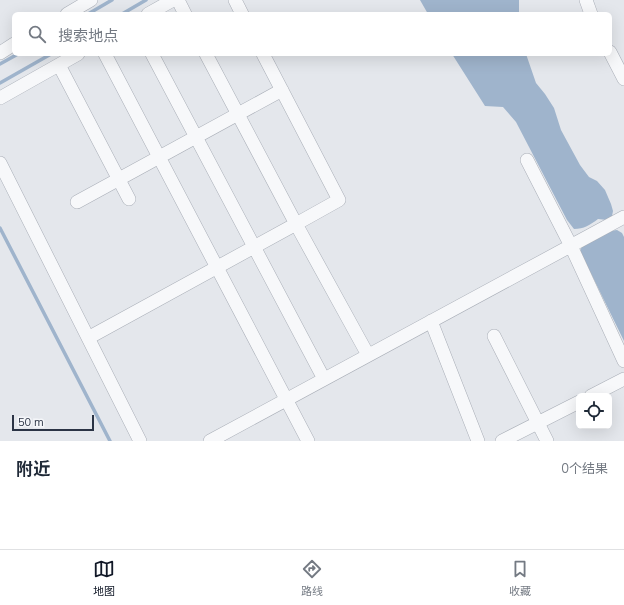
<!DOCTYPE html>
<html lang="zh">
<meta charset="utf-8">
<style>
body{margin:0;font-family:Mulish,"Noto Sans SC",sans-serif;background:#f6f6f7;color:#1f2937}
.controls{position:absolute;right:12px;bottom:12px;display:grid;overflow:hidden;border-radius:6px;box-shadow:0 4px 16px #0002}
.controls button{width:36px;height:36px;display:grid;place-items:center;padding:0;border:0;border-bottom:1px solid #e0e1e3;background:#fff;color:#1f2937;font:20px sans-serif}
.scale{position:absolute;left:12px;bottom:10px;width:82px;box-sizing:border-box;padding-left:4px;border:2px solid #2b3445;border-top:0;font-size:11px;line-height:14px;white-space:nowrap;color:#2b3445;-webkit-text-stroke:3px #f4f6f9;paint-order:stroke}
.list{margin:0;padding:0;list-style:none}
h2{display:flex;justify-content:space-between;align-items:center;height:52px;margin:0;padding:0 16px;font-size:17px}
h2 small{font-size:13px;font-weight:400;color:#747a83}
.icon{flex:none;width:22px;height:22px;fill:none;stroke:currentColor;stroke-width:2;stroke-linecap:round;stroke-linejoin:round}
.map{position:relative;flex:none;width:624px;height:441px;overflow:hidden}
.search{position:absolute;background:#fff;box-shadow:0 4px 16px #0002;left:12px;right:12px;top:12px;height:44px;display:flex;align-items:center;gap:10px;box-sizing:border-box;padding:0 14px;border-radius:6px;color:#747a83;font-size:15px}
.sheet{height:108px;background:#fff}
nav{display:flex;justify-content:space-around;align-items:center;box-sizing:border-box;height:56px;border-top:1px solid #e0e1e3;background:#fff;font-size:11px;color:#747a83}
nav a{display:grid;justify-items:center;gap:2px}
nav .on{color:#111827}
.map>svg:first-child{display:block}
.water{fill:#9fb4cc}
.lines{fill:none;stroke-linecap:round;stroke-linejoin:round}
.stream{stroke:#9fb4cc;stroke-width:3.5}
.minor-casing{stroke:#a9aeb7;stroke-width:14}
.minor{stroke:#f7f8fa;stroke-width:13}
</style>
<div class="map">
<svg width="624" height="441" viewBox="0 0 624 441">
<rect width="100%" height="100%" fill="#e4e7ec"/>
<path class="water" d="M420 0H519V14H428Z
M452 54H526L536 83 545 94 554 108 561 130 580 165 589 177 597 181 605 190 611 204 613 211 612 216 607 220 598 219C590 225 584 229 574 229L567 220 516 122 503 107 485 106Z
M617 230 622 233 624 237V341L580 251 583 244 610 231Z"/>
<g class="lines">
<path class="stream" d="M88 14 112 0
M122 14 146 0
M0 64 18 54
M0 83 51 54
M0 228 110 441"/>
<g class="minor-casing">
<path id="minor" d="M178 0 185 14
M235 0 242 14
M586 0 591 14
M67 14 91 0
M148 14 173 0
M610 52 624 79
M0 53 14 44
M105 54 308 441
M152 54 324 379
M263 54 339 200 296 224 368 355
M59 65 129 199
M0 98 78 54
M527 160 571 246 624 361
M0 163 140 441
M77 202 282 90
M431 321 478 441
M494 336 547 441
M88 338 296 224 206 54
M591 396 624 379
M210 441 624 217
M502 441 579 402"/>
</g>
<use href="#minor" class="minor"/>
</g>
</svg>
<div class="controls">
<button><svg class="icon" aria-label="locate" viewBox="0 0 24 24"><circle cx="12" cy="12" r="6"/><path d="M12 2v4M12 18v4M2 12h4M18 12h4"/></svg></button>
</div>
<div class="scale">50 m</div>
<div class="search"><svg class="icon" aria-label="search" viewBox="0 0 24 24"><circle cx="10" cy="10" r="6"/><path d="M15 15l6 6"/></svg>搜索地点</div>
</div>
<section class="sheet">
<h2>附近<small>0个结果</small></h2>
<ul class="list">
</ul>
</section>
<nav>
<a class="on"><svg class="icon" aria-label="map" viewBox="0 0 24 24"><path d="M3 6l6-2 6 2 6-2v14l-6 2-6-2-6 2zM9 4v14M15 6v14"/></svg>地图</a>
<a><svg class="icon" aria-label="directions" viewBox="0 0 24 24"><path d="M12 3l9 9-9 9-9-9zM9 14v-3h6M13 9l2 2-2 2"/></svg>路线</a>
<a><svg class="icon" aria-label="saved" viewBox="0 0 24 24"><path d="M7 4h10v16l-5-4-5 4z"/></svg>收藏</a>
</nav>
